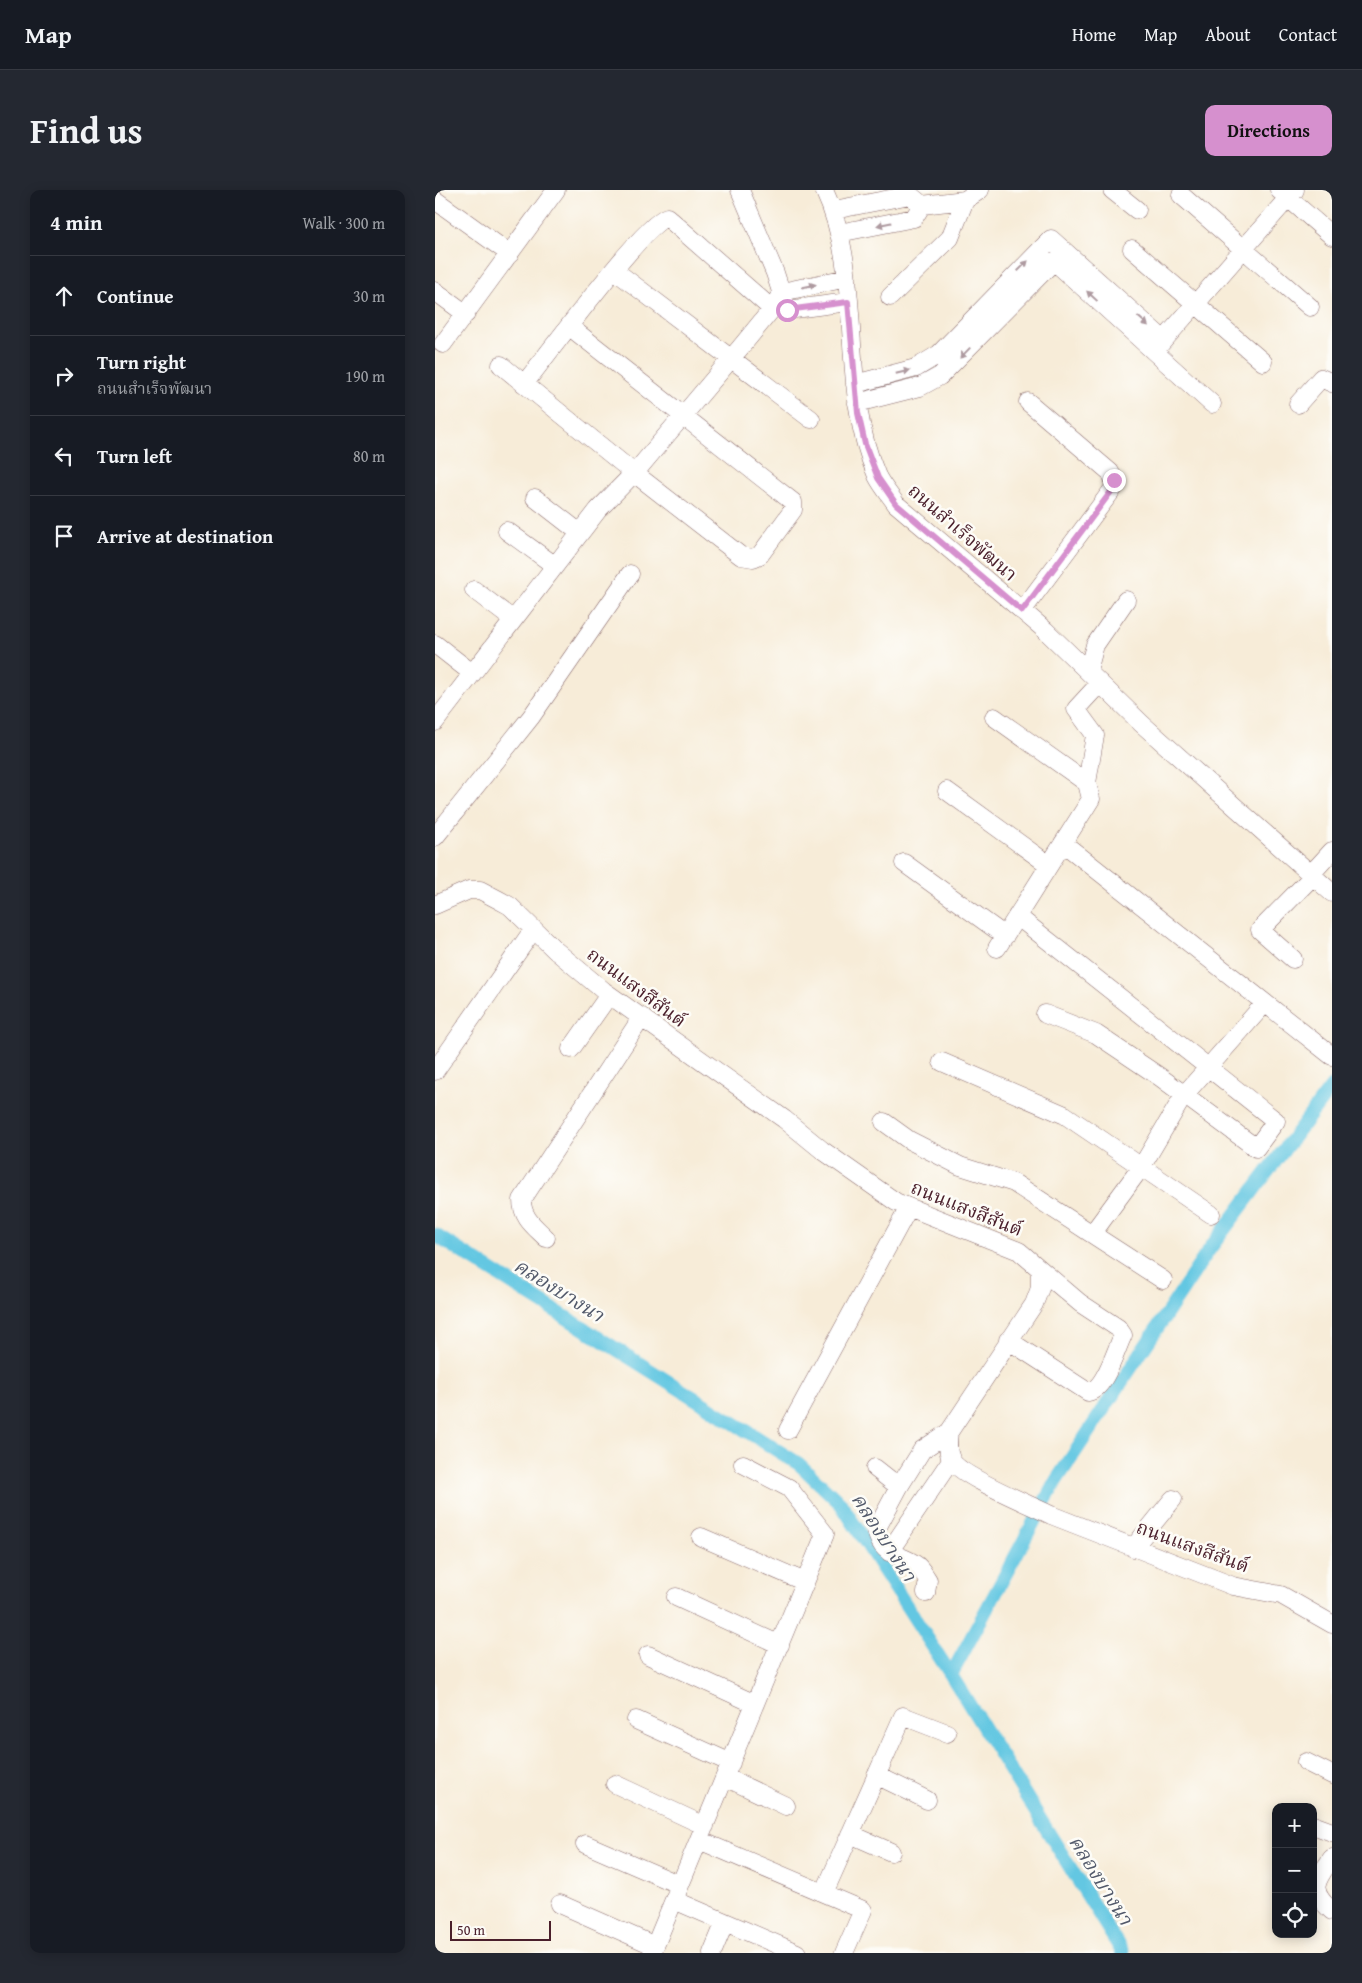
<!DOCTYPE html>
<meta charset="utf-8">
<style>
body{margin:0;font-family:"Gentium Book Plus","Noto Serif Thai",serif;background:#242831;color:#f1f3f6}
.controls{position:absolute;right:15px;bottom:15px;display:grid;overflow:hidden;border-radius:10px;box-shadow:0 2px 12px #0003}
.controls button{width:45px;height:45px;display:grid;place-items:center;padding:0;border:0;border-bottom:1px solid #363941;background:#171b24;color:#f1f3f6;font:25px sans-serif}
.scale{position:absolute;left:15px;bottom:12px;width:101px;box-sizing:border-box;padding-left:5px;border:2px solid #4a1f2b;border-top:0;font-size:14px;line-height:18px;white-space:nowrap;color:#4a1f2b;-webkit-text-stroke:4px #fdfcf7;paint-order:stroke}
.stop{position:absolute;width:15px;height:15px;margin:-11px;border:4px solid #d690ce;border-radius:50%;background:#fff}
.stop.end{background:#d690ce;border-color:#fff;box-shadow:0 1px 5px #0008}
.list{margin:0;padding:0;list-style:none}
h2{display:flex;justify-content:space-between;align-items:center;height:65px;margin:0;padding:0 20px;font-size:21px}
h2 small{font-size:16px;font-weight:400;color:#9ea1a6}
.list li{display:grid;grid-template-columns:32px 1fr auto;gap:15px;align-items:center;box-sizing:border-box;height:80px;padding:0 20px;border-top:1px solid #363941}
.list b{display:block;font-size:19px;white-space:nowrap}
.list p{margin:0;font-size:16px;white-space:nowrap;color:#9ea1a6}
.list em{font-size:16px;font-style:normal;color:#9ea1a6}
.icon{flex:none;width:28px;height:28px;fill:none;stroke:currentColor;stroke-width:2;stroke-linecap:round;stroke-linejoin:round}
.map{position:relative;flex:none;width:897px;height:1763px;overflow:hidden;border-radius:10px}
header{display:flex;align-items:center;gap:30px;box-sizing:border-box;height:70px;padding:0 25px;background:#171b24;border-bottom:1px solid #363941}
header strong{font-size:24px}
nav{display:flex;gap:28px;margin-inline-start:auto;font-size:18px}
.intro{display:flex;align-items:center;justify-content:space-between;box-sizing:border-box;height:120px;padding:0 30px}
h1{margin:0;font-size:35px}
.button{padding:12px 22px;border-radius:10px;background:#d690ce;color:#111;font-size:18px;font-weight:700}
main{display:flex;gap:30px;padding:0 30px}
aside{flex:1;background:#171b24;border-radius:10px;box-shadow:0 2px 12px #0003}
.map>svg:first-child{display:block}
.lines{fill:none;stroke-linecap:round;stroke-linejoin:round}
.canal{stroke:#64c7e2;stroke-width:14}
.minor-casing{stroke:#876768;stroke-width:19}
.minor{stroke:#fff;stroke-width:18}
.oneway{fill:#ae9aa0}
.route{stroke:#d690ce;stroke-width:6}
.labels{text-anchor:middle;stroke-width:5;stroke-linejoin:round;paint-order:stroke}
.street-label{font-size:19px;fill:#4a1f2b;stroke:#fdfcf7}
.water-label{font-size:20px;font-style:italic;fill:#535a6b;stroke:#fdfcf7}
</style>
<header>
<strong>Map</strong>
<nav><a>Home</a><a>Map</a><a>About</a><a>Contact</a></nav>
</header>
<div class="intro"><h1>Find us</h1><a class="button">Directions</a></div>
<main>
<aside>
<h2>4 min<small>Walk · 300 m</small></h2>
<ul class="list">
<li><svg class="icon" aria-label="ahead" viewBox="0 0 24 24"><path d="M12 20V5M6 11l6-6 6 6"/></svg><div><b>Continue</b></div><em>30 m</em></li>
<li><svg class="icon" aria-label="right" viewBox="0 0 24 24"><path d="M7 20v-9h11M14 6l5 5-5 5"/></svg><div><b>Turn right</b><p>ถนนสำเร็จพัฒนา</p></div><em>190 m</em></li>
<li><svg class="icon" aria-label="left" viewBox="0 0 24 24"><path d="M17 20v-9H6M10 6l-5 5 5 5"/></svg><div><b>Turn left</b></div><em>80 m</em></li>
<li><svg class="icon" aria-label="arrive" viewBox="0 0 24 24"><path d="M6 21V4h12l-3 4 3 4H6"/></svg><div><b>Arrive at destination</b></div></li>
</ul>
</aside>
<div class="map">
<svg width="897" height="1763" viewBox="0 0 897 1763">
<rect width="100%" height="100%" fill="#fdfcf7"/>
<filter id="ink" filterUnits="userSpaceOnUse"><feTurbulence type="fractalNoise" baseFrequency=".02" numOctaves="2"/><feDisplacementMap in="SourceGraphic" scale="10" xChannelSelector="R" yChannelSelector="G"/><feConvolveMatrix kernelMatrix="1 2 1 2 8 2 1 2 1" color-interpolation-filters="sRGB"/></filter>
<filter id="wash" filterUnits="userSpaceOnUse"><feTurbulence type="fractalNoise" baseFrequency=".0096" numOctaves="4" result="noise"/><feDisplacementMap in="SourceGraphic" scale="20" xChannelSelector="R" yChannelSelector="G"/><feGaussianBlur stdDeviation="1.12" result="paint"/><feColorMatrix in="noise" values="0 0 0 0 0 0 0 0 0 0 0 0 0 0 0 0 0 1.4 0 .05"/><feComposite in="paint" operator="in"/></filter>
<g filter="url(#wash)">
<rect width="100%" height="100%" fill="#f7ecd8"/>
<g class="lines">
<path class="canal" d="M0 1045 364 1274 406 1314 516 1485 688 1763
M516 1485 621 1291 776 1057 897 896"/>
</g>
</g>
<g filter="url(#ink)">
<g class="lines">
<g class="minor-casing">
<path id="minor" d="M305 0 340 83 352 120
M389 0C431 89 402 195 442 286 447 296 455 305 461 314L610 440 707 534 897 703
M677 0 702 20
M844 0 897 46
M746 5 875 117
M0 10 75 64
M399 20 475 5 487 15 530 10 545 0
M404 43 479 28 487 15
M697 59 828 172
M179 80 376 229
M0 101 31 124
M455 107 515 48 530 10
M344 114 352 120 413 112
M8 154 121 0
M722 158 860 0
M66 175 199 283 306 366 318 368 325 365 358 320V312L135 137
M89 194C112 166 208 34 232 27L337 119
M420 194 481 178 504 164 616 49 729 150
M422 213 485 197 505 186 619 71 777 214
M863 214 886 188 897 193
M100 308 145 343
M72 341 119 375
M39 400 77 429
M587 421 678 299 679 290 675 282 593 212
M0 454 37 483
M653 481 660 455 691 410
M559 527 652 593
M0 532 163 320 203 279 305 158 337 119 347 102 412 88
M512 601 614 675
M0 647 96 527 195 384
M628 653 897 866
M469 673 570 746
M876 684 897 661
M0 715 34 700H45L64 710 75 716 120 760 169 801 349 929 387 960 461 1012 584 1061 605 1079V1098L599 1114 514 1242C513 1251 512 1260 516 1269 522 1285 596 1315 616 1325L798 1396 846 1405 897 1434
M582 726 841 931 821 958 725 887 661 844 610 824
M562 758 656 609 652 593 660 545 641 519 665 493
M858 769 825 740 878 686
M136 859 174 805
M507 872 630 925 776 1024
M0 881 98 740
M449 932 474 950 525 976 579 993 657 1044 707 976 749 905 830 813
M657 1044 728 1090
M111 1048C99 1036 87 1028 87 1010L207 827
M573 1150 653 1202C670 1200 681 1159 688 1145L683 1138 645 1113 605 1079
M353 1240 473 1019
M440 1278 464 1297
M266 1347 370 1392
M698 1358 738 1309
M454 1362 516 1270
M491 1403 493 1390C489 1385 486 1377 480 1374 462 1362 447 1367 441 1340L464 1297 487 1260 514 1242
M241 1407 345 1455
M213 1465 320 1514
M201 1530 296 1573
M871 1572 897 1585
M441 1585 492 1610
M290 1587 351 1616
M180 1594 270 1636
M878 1635 897 1642
M415 1644 456 1662
M264 1650 428 1720 409 1763
M150 1654 245 1695
M897 1668C881 1691 872 1699 897 1721
M389 1703 468 1526 512 1543
M239 1710 290 1732 277 1763
M125 1714 220 1756
M290 1732 362 1763
M217 1763 390 1344 354 1298 308 1274"/>
</g>
<use href="#minor" class="minor"/>
</g>
<defs><path id="oneway-solid" d="M-6-.8H1V-3.2L6.5 0L1 3.2V.8H-6Z" transform="scale(1.25)"/></defs>
<g class="oneway">
<use href="#oneway-solid" transform="translate(449 34) rotate(168)"/>
<use href="#oneway-solid" transform="translate(588 76) rotate(-45)"/>
<use href="#oneway-solid" transform="translate(374 96) rotate(-12)"/>
<use href="#oneway-solid" transform="translate(657 106) rotate(-137)"/>
<use href="#oneway-solid" transform="translate(708 131) rotate(42)"/>
<use href="#oneway-solid" transform="translate(530 163) rotate(134)"/>
<use href="#oneway-solid" transform="translate(468 182) rotate(-14)"/>
</g>
</g>
<g class="lines" filter="url(#ink)">
<path class="route" d="M352 120 413 112 423 223 430 254 443 288 461 314 587 421 678 299 679 290"/>
</g>
<g class="labels">
<g class="street-label">
<text transform="translate(528 342) rotate(41)" y="7">ถนนสำเร็จพัฒนา</text>
<text transform="translate(202 797) rotate(37)" y="7">ถนนแสงสีสันต์</text>
<text transform="translate(532 1018) rotate(22)" y="7">ถนนแสงสีสันต์</text>
<text transform="translate(758 1356) rotate(20)" y="7">ถนนแสงสีสันต์</text>
</g>
<g class="water-label">
<text transform="translate(124 1100) rotate(32)" y="7">คลองบางนา</text>
<text transform="translate(449 1347) rotate(57)" y="7">คลองบางนา</text>
<text transform="translate(666 1690) rotate(58)" y="7">คลองบางนา</text>
</g>
</g>
</svg>
<div class="controls">
<button>+</button>
<button>−</button>
<button><svg class="icon" aria-label="locate" viewBox="0 0 24 24"><circle cx="12" cy="12" r="6"/><path d="M12 2v4M12 18v4M2 12h4M18 12h4"/></svg></button>
</div>
<div class="scale">50 m</div>
<div class="stop" style="left:352px;top:120px"></div>
<div class="stop end" style="left:679px;top:290px"></div>
</div>
</main>
